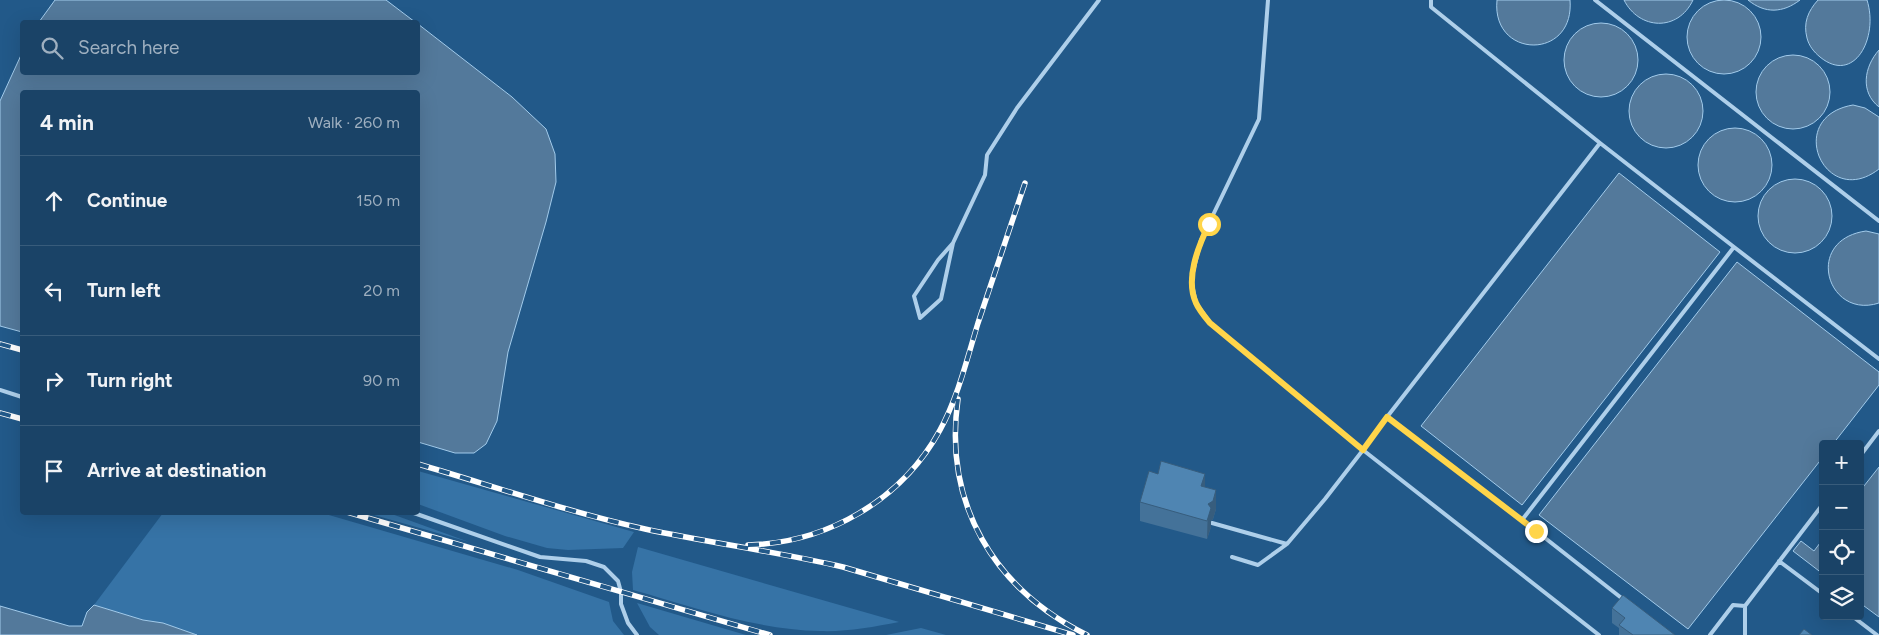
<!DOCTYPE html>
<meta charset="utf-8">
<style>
body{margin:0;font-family:Figtree,sans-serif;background:#274e70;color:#f1f3f6}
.controls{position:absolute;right:15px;bottom:15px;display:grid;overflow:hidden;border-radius:5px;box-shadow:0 5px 20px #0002}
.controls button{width:45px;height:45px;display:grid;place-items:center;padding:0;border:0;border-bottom:1px solid #385c7b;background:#1a4367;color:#f1f3f6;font:25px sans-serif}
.stop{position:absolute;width:15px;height:15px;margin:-11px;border:4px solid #ffd54a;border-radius:50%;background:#fff}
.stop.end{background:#ffd54a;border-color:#fff;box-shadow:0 1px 5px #0008}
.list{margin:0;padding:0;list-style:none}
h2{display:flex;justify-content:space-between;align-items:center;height:65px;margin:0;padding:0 20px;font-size:21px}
h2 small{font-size:16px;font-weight:400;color:#9fb0c0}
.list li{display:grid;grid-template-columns:32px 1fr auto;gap:15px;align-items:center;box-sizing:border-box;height:90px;padding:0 20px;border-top:1px solid #385c7b}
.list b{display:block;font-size:19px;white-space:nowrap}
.list em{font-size:16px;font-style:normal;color:#9fb0c0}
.icon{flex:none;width:28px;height:28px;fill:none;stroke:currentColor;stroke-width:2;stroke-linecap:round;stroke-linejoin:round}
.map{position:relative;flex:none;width:1879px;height:635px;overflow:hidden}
.search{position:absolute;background:#1a4367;box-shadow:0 5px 20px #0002;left:20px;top:20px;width:400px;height:55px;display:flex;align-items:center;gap:12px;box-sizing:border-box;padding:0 18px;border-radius:5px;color:#9fb0c0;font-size:19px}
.panel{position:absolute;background:#1a4367;box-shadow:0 5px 20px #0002;left:20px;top:90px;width:400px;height:425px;border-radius:5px}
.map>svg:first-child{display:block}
.green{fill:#3673a6}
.water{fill:#53799b;stroke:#a2cbeb}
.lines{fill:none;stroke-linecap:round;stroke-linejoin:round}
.service{stroke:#aecfea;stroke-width:4}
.rail-casing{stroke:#fff;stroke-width:5.5}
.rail{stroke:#225989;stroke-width:4;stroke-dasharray:11;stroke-linecap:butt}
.wall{fill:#447299}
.shaded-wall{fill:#375d7d}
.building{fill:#4f85b2;stroke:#375d7d}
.route{stroke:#ffd54a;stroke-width:6}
</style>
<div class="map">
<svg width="1879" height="635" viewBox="0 0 1879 635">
<rect width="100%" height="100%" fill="#225989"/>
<path class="green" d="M418 471 634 532 623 548 568 550 547 548 505 536 418 504Z
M163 513H322L518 570 609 602 613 621 624 635H197L163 623 143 620 94 605Z
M367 513H389L469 542Z
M638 547 899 622C873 627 846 632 820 631 756 630 694 607 633 590L632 572Z
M637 603 746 635H659L650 627Z
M921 628 946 635H885H886Z"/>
<path class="water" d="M1687 37a37 37 0 1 1 74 0a37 37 0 1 1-74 0Z
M55 0H386L415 22H39Z
M1497 0H1570C1575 61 1491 59 1497 0Z
M1624 0H1693C1678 32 1639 30 1624 0Z
M1748 0H1800C1783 13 1765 14 1748 0Z
M1818 0H1867C1879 38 1854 85 1820 57 1814 52 1809 46 1807 38 1803 23 1808 11 1818 0Z
M1564 60a37 37 0 1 1 74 0a37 37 0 1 1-74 0Z
M418 24 512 97 546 129 555 154 556 182 546 222 508 352 497 421 486 444 474 453H455L418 442V92H22V332L0 326V101L22 53V72H418Z
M1879 50V107C1860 92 1864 67 1879 50Z
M1756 92a37 37 0 1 1 74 0a37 37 0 1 1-74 0Z
M1629 111a37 37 0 1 1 74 0a37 37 0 1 1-74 0Z
M1853 105 1865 108 1879 117V169C1825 211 1783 117 1853 105Z
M1698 165a37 37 0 1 1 74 0a37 37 0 1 1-74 0Z
M1619 173 1720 252 1522 505 1421 426Z
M1758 216a37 37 0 1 1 74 0a37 37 0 1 1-74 0Z
M1866 231 1879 234V303C1827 320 1803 240 1866 231Z
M1737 262 1879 372V385L1833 444H1823V457L1688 629 1539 515Z
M1879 467V617L1860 603V491Z
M1823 539V574L1793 551 1801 541 1814 551Z
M94 605 143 620 163 623 197 635H0V606L69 626H82L87 612Z"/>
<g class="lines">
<path class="service" d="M1431 0V7L1600 143 1387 417 1522 520 1734 247 1879 359
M1595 0 1879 221
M1600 143 1734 247
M953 243 938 260 914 296 920 318 941 299 953 243 985 175 987 155 1017 108 1099 0
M0 390 22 397
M1387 417 1363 450 1599 635
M1860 456 1879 431
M411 512 540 557 586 561 604 567 618 581 621 592V604L628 623 637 635
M1522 520 1624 600
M1212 523 1287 544 1325 499 1363 450 1210 323 1196 303 1191 280 1201 240 1259 119 1268 0
M1232 557 1258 565 1287 544
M1779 561 1823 594
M1852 616 1877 635
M1710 635 1733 605 1745 606
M1745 635V606L1823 504"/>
<g class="rail-casing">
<path id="rail" d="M0 344 22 350
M958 399C943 504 994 589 1087 635
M0 413 22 419
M418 464C493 486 568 512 645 529 711 543 778 552 843 567L1073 635
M347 512 770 635
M748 545C827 543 902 500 940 430 958 397 967 359 978 323 994 276 1009 230 1025 183"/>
</g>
<use href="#rail" class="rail"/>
</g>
<path class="wall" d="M1205 487 1216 509 1213 519 1211 521V527L1207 539 1140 521V502Z
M1612 608 1675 635H1619V628L1612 623Z"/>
<path class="shaded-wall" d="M1205 474V492L1201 486Z
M1216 490V509L1213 519 1211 521V527L1207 539 1208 504Z"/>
<path class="building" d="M1161 461 1205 474 1201 486 1216 490 1213 501 1208 504 1211 508 1207 521 1140 502 1149 471 1158 474Z
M1623 595 1675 635H1633L1619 625 1625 618 1612 608Z
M1804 629 1812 635H1799Z"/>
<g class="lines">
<path class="route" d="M1209 224C1198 247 1185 279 1196 303 1199 310 1205 317 1210 323L1363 450 1387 417 1536 531"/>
</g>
</svg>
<div class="controls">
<button>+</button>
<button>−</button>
<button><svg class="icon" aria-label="locate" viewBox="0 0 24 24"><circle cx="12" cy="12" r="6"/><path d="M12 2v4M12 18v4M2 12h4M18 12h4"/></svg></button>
<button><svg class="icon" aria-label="layers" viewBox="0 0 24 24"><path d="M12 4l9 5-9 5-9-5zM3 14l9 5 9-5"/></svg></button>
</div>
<div class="stop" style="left:1209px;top:224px"></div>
<div class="stop end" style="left:1536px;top:531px"></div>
<div class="search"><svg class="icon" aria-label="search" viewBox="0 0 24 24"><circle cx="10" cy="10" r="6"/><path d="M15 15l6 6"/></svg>Search here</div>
<section class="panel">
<h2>4 min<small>Walk · 260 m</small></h2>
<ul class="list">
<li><svg class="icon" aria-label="ahead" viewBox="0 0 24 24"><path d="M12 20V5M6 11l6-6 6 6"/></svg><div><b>Continue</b></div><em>150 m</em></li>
<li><svg class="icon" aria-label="left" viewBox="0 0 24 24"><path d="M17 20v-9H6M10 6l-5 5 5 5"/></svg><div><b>Turn left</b></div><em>20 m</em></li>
<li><svg class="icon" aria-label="right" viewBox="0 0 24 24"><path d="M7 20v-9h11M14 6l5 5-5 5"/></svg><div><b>Turn right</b></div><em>90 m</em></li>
<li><svg class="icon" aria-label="arrive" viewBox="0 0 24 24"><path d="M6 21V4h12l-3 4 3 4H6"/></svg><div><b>Arrive at destination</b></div></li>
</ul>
</section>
</div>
